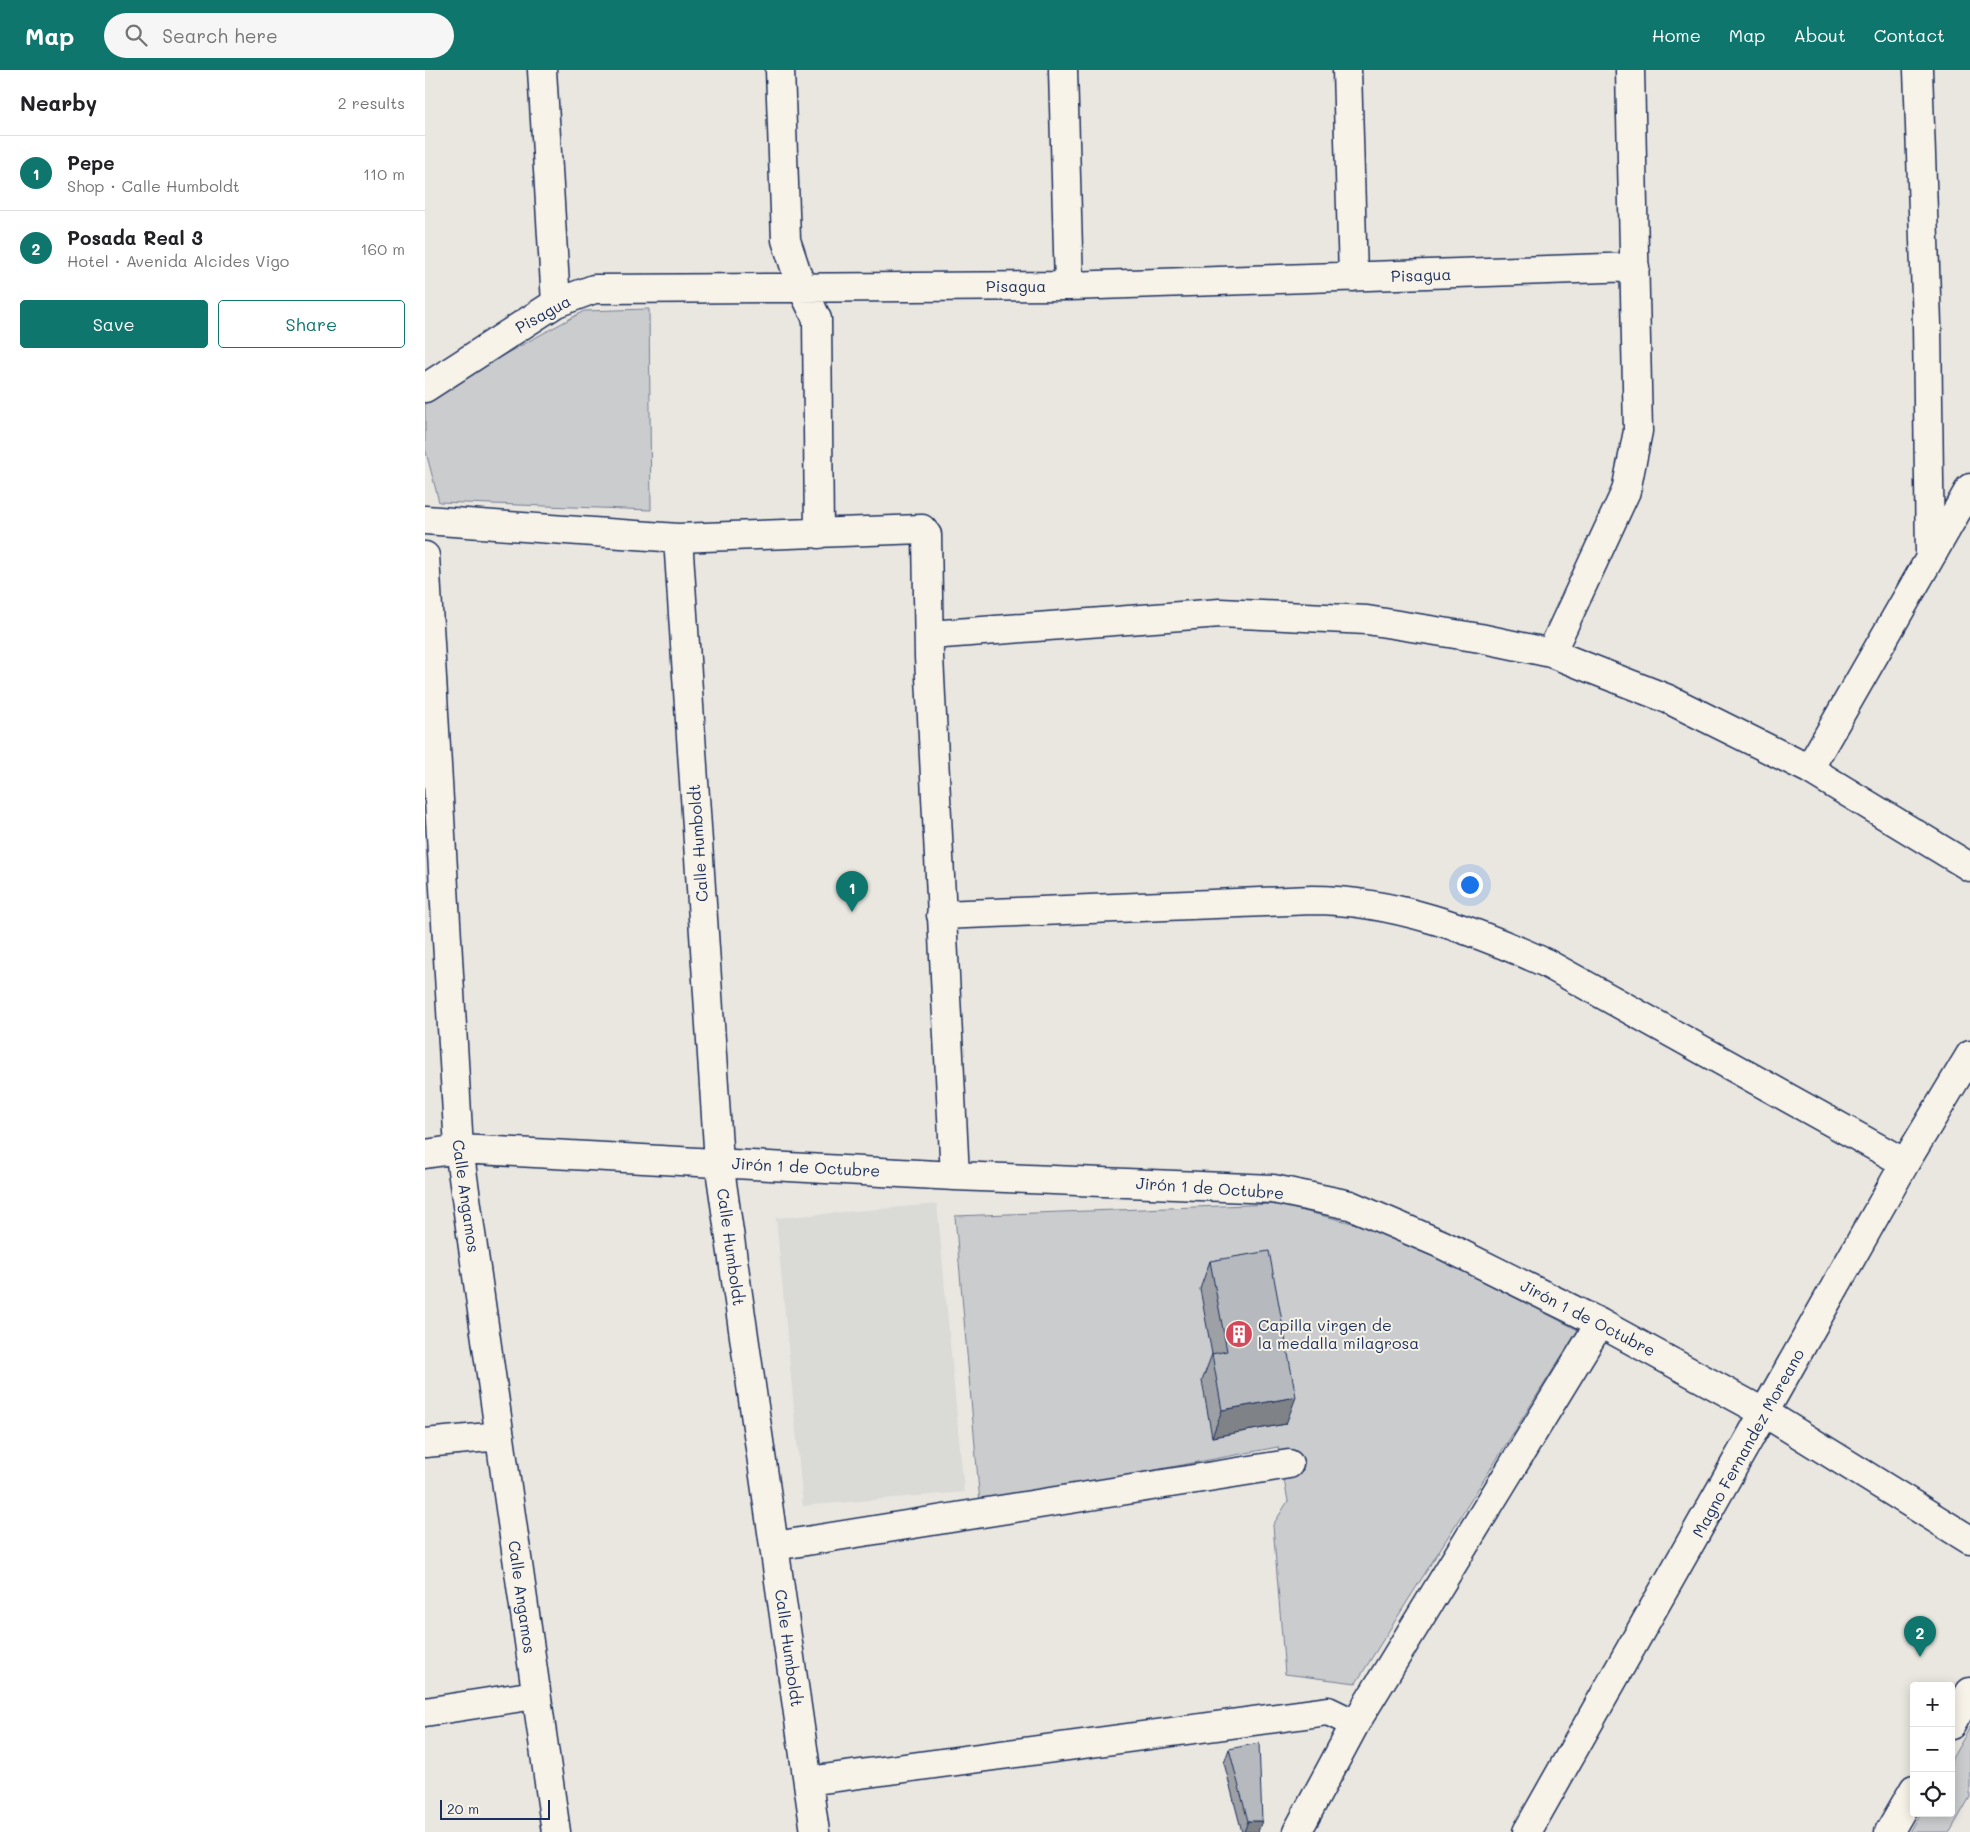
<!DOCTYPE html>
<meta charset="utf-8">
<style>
body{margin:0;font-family:Mali,sans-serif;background:#f6f6f6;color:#202124}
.controls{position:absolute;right:15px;bottom:15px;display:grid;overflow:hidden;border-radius:5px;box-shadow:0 2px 12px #0003}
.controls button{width:45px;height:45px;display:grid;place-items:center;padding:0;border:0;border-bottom:1px solid #e0e0e0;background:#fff;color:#202124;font:25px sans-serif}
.scale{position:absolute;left:15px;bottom:12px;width:110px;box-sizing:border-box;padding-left:5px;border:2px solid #1b2f5e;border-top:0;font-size:14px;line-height:18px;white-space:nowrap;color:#1b2f5e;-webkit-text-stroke:4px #f7f3e8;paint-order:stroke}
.you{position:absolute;left:1044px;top:814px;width:18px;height:18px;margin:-12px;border:4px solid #fff;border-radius:50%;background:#1a73e8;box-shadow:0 0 0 8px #1a73e833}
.badge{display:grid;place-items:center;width:32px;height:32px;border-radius:50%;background:#0f766e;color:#fff;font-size:16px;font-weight:700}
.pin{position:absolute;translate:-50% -41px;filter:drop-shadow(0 1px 2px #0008)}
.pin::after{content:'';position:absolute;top:26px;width:18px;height:15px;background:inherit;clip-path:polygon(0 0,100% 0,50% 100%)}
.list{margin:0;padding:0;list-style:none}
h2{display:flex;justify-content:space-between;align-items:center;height:65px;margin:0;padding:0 20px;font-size:21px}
h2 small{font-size:16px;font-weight:400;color:#757577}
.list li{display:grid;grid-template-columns:32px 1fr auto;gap:15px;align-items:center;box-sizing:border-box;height:75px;padding:0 20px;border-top:1px solid #e0e0e0}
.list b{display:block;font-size:19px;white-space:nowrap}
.list p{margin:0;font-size:16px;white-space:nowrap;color:#757577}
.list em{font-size:16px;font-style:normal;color:#757577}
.actions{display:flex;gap:10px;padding:15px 20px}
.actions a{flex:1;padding:11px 0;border:1px solid #0f766e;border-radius:5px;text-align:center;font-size:18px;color:#0f766e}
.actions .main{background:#0f766e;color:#fff}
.icon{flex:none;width:28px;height:28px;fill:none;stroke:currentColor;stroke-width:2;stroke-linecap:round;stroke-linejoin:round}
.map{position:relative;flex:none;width:1545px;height:1762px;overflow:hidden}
header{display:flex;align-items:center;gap:30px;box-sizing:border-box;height:70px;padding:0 25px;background:#0f766e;color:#fff}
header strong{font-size:24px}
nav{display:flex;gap:28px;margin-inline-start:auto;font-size:18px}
.search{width:350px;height:45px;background:#f6f6f6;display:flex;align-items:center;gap:12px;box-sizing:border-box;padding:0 18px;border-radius:28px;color:#757577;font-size:19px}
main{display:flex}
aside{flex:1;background:#fff}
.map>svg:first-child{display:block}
.built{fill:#dadad6}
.green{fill:#cbcccd;stroke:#737e96}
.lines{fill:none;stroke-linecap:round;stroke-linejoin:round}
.street-casing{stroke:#1b2f5e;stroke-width:31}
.secondary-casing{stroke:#1b2f5e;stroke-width:31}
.street{stroke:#f7f3e8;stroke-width:28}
.secondary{stroke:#f7f3e8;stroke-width:28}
.wall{fill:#9da0a4;stroke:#1b2f5e}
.shaded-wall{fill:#7f8286;stroke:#1b2f5e}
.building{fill:#b6babf;stroke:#1b2f5e}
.labels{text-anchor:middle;stroke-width:4;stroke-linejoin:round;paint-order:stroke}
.street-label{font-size:16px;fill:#1b2f5e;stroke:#f7f3e8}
.poi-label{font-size:16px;fill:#1b2f5e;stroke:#f7f3e8;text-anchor:start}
</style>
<header>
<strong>Map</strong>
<div class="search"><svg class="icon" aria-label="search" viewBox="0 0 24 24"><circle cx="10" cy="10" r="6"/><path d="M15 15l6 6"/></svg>Search here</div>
<nav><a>Home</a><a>Map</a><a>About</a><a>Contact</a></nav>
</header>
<main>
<aside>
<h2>Nearby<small>2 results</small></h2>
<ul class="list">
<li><span class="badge">1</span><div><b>Pepe</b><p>Shop · Calle Humboldt</p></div><em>110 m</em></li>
<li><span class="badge">2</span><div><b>Posada Real 3</b><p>Hotel · Avenida Alcides Vigo</p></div><em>160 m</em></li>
</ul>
<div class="actions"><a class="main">Save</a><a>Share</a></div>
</aside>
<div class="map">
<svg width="1545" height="1762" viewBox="0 0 1545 1762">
<rect width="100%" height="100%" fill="#eae7e0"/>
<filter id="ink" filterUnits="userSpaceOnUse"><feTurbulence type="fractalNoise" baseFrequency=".02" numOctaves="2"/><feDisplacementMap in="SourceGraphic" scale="10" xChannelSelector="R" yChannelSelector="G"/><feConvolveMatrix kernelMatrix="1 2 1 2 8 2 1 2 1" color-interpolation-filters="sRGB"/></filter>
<g filter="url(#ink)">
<path class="built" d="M512 1134 539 1422 378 1436 351 1148Z"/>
<path class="green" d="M224 239 226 440 14 432 0 378V328L159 241Z
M850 1134 960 1161 1153 1260 931 1613 860 1604 848 1455 863 1431 853 1377 555 1433 530 1146Z
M1545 1657V1727L1525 1762H1484L1495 1743H1526V1690Z"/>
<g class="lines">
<g class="street-casing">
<path id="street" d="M117 0 131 233
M355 0 361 170 376 216 392 249 394 464
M638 0 644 216
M922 0 928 207
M1493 0 1502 254 1505 487
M0 318 131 233 169 219 644 216 1210 197
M0 450 253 468 497 459 502 465 504 587 530 1106
M253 468 294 1092 390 1762
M0 486 34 1079 131 1762
M505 565 795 543 942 550 1055 568 1126 583 1243 629 1384 699 1545 797
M1126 583 1201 421 1213 361 1205 0
M1384 699 1545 418
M516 845 887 830C968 830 1048 860 1121 893L1480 1093
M0 1084 34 1079 530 1106 848 1119 925 1135 1016 1174 1175 1253 1340 1343 1545 1470
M0 1373 75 1366
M350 1476 864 1394
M0 1642 110 1625
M383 1711 903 1641 930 1654
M872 1762 930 1654 1175 1253
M1102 1762 1480 1093 1545 985"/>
</g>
<g class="secondary-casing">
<path id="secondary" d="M1526 1655 1545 1622
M1464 1762 1489 1719"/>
</g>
<use href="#street" class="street"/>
<use href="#secondary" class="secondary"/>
</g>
<path class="wall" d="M785 1191 861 1354 787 1367 777 1311 787 1284 775 1219Z
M804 1679 833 1762H817L799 1693Z"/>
<path class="shaded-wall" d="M871 1327 861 1354 787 1367 797 1340Z
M823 1751H837L833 1762H819Z"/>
<path class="building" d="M844 1181 871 1327 797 1340 787 1284 802 1281 785 1191Z
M834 1673 837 1751H823L804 1679Z"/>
</g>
<defs>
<g id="building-disc" transform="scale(1.4375)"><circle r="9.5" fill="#d1495b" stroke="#f7f3e8"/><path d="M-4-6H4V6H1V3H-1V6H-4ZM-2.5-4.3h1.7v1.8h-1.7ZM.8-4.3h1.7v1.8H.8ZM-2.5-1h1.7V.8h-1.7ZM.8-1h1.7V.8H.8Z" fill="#fff"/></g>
</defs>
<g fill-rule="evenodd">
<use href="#building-disc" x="814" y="1264"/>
</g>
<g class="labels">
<g class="street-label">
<text transform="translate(996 205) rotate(-2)" y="6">Pisagua</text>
<text x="591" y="222">Pisagua</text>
<text transform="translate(118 244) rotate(-29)" y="6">Pisagua</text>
<text transform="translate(273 773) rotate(-94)" y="6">Calle Humboldt</text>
<text transform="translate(381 1097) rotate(3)" y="6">Jirón 1 de Octubre</text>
<text transform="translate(785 1118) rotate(4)" y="6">Jirón 1 de Octubre</text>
<text transform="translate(41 1126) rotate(82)" y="6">Calle Angamos</text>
<text transform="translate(306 1177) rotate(82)" y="6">Calle Humboldt</text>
<text transform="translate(1163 1248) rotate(27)" y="6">Jirón 1 de Octubre</text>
<text transform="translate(1323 1373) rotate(-61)" y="6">Magno Fernandez Moreano</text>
<text transform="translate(97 1527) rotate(82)" y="6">Calle Angamos</text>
<text transform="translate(364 1578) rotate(82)" y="6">Calle Humboldt</text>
</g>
<g class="poi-label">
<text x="833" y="1261">Capilla virgen de<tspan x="833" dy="18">la medalla milagrosa</tspan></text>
</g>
</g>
</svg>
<div class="controls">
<button>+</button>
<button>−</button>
<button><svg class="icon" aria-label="locate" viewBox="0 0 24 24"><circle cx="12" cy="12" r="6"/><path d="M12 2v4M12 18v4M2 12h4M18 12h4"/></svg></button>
</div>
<div class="scale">20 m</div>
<div class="you"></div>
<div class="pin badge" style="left:427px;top:842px">1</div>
<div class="pin badge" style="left:1495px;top:1587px">2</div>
</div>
</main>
